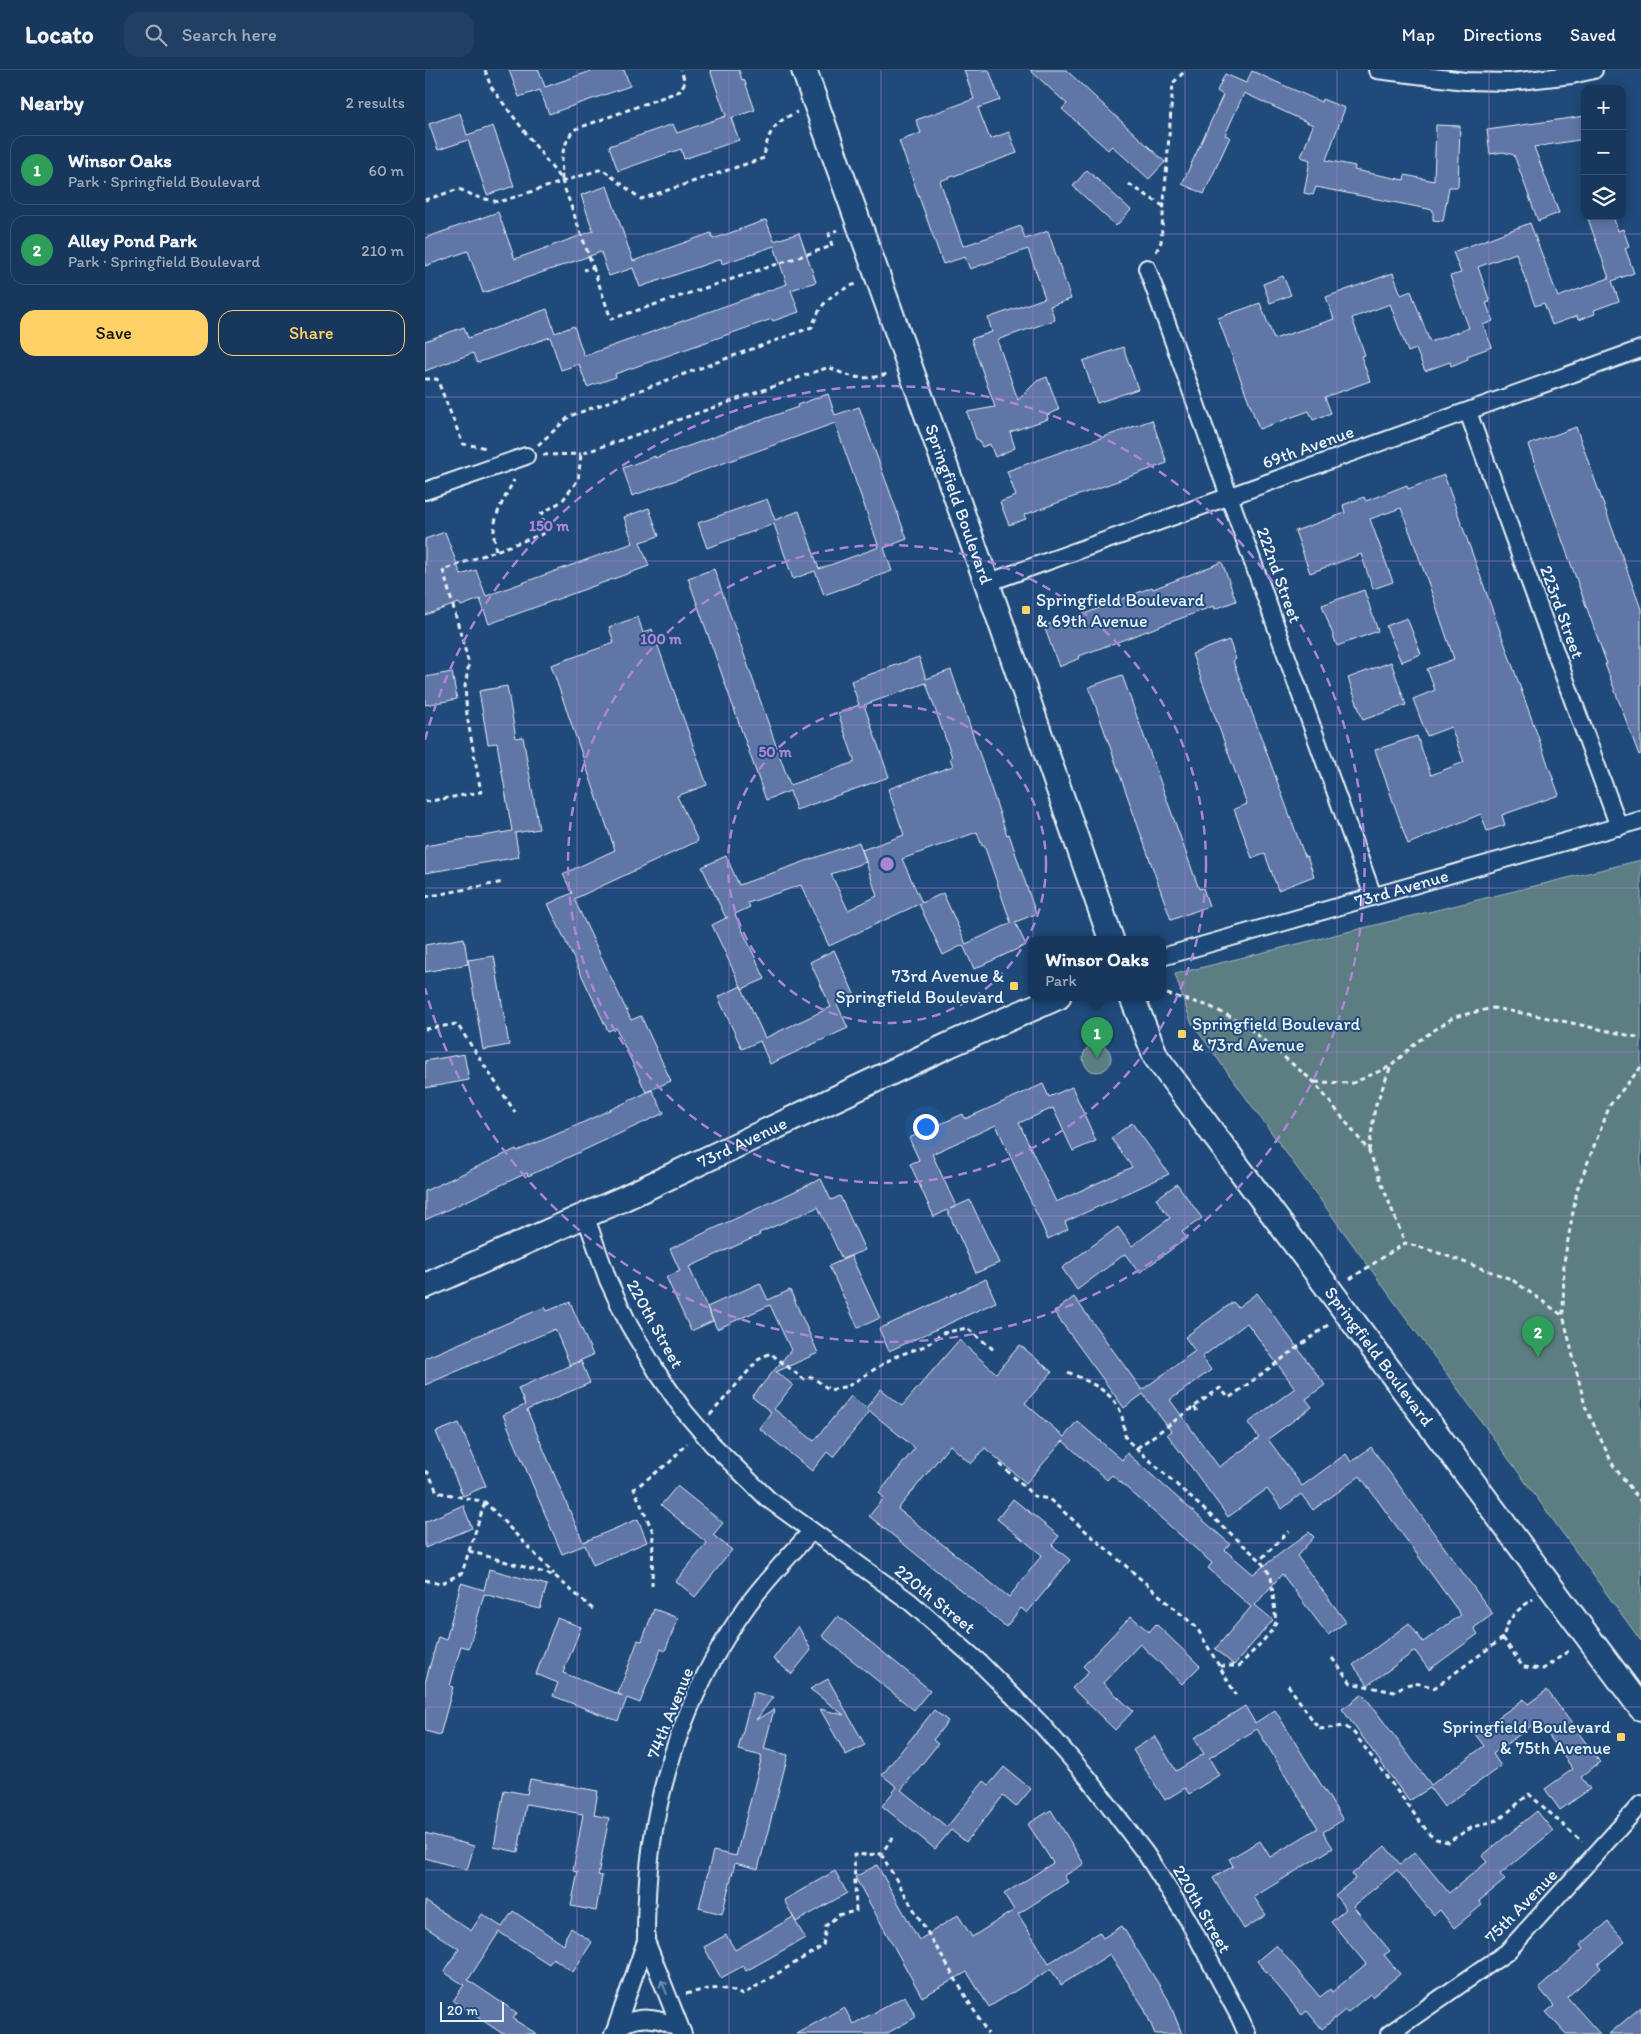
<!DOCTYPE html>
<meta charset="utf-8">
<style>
body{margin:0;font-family:Itim,sans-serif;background:#203f62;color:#f1f3f6}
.controls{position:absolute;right:15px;top:15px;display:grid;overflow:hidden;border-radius:10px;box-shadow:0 2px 12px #0003}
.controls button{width:45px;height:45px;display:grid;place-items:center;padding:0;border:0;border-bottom:1px solid #365272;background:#17385c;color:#f1f3f6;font:25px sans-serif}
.scale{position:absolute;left:15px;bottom:12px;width:64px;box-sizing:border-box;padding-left:5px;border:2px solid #e8f1f8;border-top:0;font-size:14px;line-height:18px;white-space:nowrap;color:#e8f1f8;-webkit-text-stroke:4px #1f4a7a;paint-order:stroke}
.you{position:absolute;left:500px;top:1056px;width:18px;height:18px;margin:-12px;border:4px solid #fff;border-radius:50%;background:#1a73e8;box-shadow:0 0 0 8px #1a73e833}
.badge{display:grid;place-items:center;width:32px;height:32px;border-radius:50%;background:#ffd166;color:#fff;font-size:16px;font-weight:700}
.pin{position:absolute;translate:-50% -41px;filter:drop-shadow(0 1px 2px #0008)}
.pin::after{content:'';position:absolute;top:26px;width:18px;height:15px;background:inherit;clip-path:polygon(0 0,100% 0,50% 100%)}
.popup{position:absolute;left:603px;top:866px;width:138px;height:65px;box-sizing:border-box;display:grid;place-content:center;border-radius:10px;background:#17385c;filter:drop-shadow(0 1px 4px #0005);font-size:16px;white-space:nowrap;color:#9eacbb}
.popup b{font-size:19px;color:#f1f3f6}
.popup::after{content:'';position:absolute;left:50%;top:100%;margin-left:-10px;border:10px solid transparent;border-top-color:#17385c}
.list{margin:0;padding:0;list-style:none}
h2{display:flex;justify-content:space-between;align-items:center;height:65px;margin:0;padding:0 20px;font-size:21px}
h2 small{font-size:16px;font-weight:400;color:#9eacbb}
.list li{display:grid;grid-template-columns:32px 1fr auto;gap:15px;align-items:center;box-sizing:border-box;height:70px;margin:0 10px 10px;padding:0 10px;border:1px solid #365272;border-radius:15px}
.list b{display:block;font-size:19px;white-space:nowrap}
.list p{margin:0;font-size:16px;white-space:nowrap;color:#9eacbb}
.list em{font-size:16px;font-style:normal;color:#9eacbb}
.actions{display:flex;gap:10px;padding:15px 20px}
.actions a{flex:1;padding:11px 0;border:1px solid #ffd166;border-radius:15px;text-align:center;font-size:18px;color:#ffd166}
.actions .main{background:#ffd166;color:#111}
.icon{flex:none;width:28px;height:28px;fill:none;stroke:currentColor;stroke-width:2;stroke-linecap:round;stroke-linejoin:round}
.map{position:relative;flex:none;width:1216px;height:1964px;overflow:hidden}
header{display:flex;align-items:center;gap:30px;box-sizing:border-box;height:70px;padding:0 25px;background:#17385c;border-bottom:1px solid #365272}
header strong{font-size:24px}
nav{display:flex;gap:28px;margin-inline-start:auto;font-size:18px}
.search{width:350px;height:45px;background:#203f62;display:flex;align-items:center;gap:12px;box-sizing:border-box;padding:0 18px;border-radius:15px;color:#9eacbb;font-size:19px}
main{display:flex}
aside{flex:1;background:#17385c}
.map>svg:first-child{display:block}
.green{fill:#5c7d81;stroke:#a2b7bc}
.building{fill:#6076a6;stroke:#e8f1f8;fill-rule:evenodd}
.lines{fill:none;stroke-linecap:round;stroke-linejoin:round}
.street-casing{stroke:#e8f1f8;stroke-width:20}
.secondary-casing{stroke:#e8f1f8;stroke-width:28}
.path{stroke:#e8f1f8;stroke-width:3;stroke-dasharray:5 4;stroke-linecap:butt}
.street{stroke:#1f4a7a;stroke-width:16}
.secondary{stroke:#1f4a7a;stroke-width:24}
.oneway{stroke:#6f8dac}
.grid{fill:none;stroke:#ac85d9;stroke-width:1;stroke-opacity:0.55}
.ring{fill:none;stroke:#ac85d9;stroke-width:2.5;stroke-dasharray:9 6}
.poi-dot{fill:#ffd166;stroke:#1f4a7a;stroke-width:2}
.labels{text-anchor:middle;stroke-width:4;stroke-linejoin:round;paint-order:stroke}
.street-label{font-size:18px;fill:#e8f1f8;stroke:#1f4a7a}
.poi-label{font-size:18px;fill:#e8f1f8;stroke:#1f4a7a;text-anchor:start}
.centre{fill:#ac85d9;stroke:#1f4a7a;stroke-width:2.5}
.ring-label{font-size:15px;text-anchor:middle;font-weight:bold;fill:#ac85d9;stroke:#1f4a7a;stroke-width:4;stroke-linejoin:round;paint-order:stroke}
</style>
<header>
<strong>Locato</strong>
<div class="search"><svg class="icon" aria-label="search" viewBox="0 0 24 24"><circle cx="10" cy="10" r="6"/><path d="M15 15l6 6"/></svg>Search here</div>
<nav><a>Map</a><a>Directions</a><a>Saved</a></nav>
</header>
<main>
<aside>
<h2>Nearby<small>2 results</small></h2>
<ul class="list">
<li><span class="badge" style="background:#2e9e5b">1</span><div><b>Winsor Oaks</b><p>Park · Springfield Boulevard</p></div><em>60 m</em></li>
<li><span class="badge" style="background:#2e9e5b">2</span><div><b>Alley Pond Park</b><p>Park · Springfield Boulevard</p></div><em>210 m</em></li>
</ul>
<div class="actions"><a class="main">Save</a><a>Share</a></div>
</aside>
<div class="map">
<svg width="1216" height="1964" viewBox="0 0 1216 1964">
<rect width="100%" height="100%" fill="#1f4a7a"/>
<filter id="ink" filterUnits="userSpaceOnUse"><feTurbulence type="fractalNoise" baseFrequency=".02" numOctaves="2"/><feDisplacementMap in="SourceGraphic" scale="10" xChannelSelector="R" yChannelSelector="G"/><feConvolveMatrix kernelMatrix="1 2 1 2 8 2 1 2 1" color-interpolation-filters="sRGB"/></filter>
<g filter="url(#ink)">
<path class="green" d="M1216 790V1571L766 952 750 904Z
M658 988a14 14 0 1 1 28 0a14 14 0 1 1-28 0Z"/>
<path class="building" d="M84 0H114L120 17 169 0H199L205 16 124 44 115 20 94 27Z
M285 0H314L317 10 319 9 330 40 306 48 314 70 259 89 256 79 193 101 184 76 248 54 252 63 301 46Z
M539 0H564L575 30 553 38 565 69 584 62 592 83 515 111 538 176 596 156 600 169 623 161 646 229 625 236 630 250 572 270 593 330 612 311 622 307 634 340 622 345 623 349 585 362 590 378 570 387 565 374 557 377 554 370 551 369 542 342 570 337 546 269 567 262 563 248 620 228 603 179 545 199 540 187 518 194 474 71 496 63 491 50 549 29Z
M605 0H641L740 92 724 109 687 76 683 80 637 39 642 34Z
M827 1 896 32 897 29 920 38 901 90 930 96 929 100 979 110 980 105 1009 111 1011 55 1035 56 1033 117H1024L1018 151 1008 150V140L891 117 888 125 879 123 885 90 876 87 888 55 819 23 800 65 805 67 779 124 757 114 798 25 792 21 800 4 821 13Z
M35 43 42 65 68 56 89 116 62 125 43 70 13 80 4 54Z
M1160 46V69L1109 77 1134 143 1113 151 1089 85 1078 82 1065 84 1062 60Z
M662 100 706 140 691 156 648 116Z
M182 116 208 191 286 163 288 169 341 150 349 171 374 163 391 212 366 220 374 242 348 251 347 249 190 304 191 307 162 317 154 294 136 300 125 267 52 293 48 283 0 301V271L39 257 43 268 122 239 130 263 149 256 159 286 362 214 349 176 297 194 296 189 215 217 208 198 184 206 176 182 58 223 43 181 0 196V168L73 142 90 189 168 161 156 125Z
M1162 146H1188L1193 161 1198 159 1204 176 1200 178 1209 203 1187 211 1194 231 1169 240 1170 244 1153 250 1152 246 1127 255 1119 233 1110 236 1091 183 1053 197 1065 232 1061 233 1068 251 1058 255 1067 277 1042 286 1043 289 1026 296 1025 292 1000 301 991 279 983 282 965 234 927 248 940 285 936 286 945 311 900 327 906 343 888 350 884 341 834 359 793 248 835 233 849 269 909 249 901 227 968 203 976 225 986 221 1005 272 1044 258 1025 206 1036 203 1028 182 1105 153 1133 227 1184 208Z
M858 206 866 225 845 233 838 214Z
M698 277 713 319 672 333 658 291Z
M403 324 410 345 434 337 482 469 459 478 467 501 399 525 390 501 368 509 349 454 282 478 273 453 342 429 350 450 374 441 394 499 454 477 410 353 207 426 198 398 230 386V388L373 337 372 335Z
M727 350 742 393 599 445 601 449 584 455 575 432 591 426 582 401Z
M1151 357 1216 539V684L1214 685 1190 621 1180 594H1182L1103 375Z
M1019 405 1134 725 1077 745 1080 755 1062 761 1056 744 983 774 950 680 992 666 1006 705 1039 692 1026 657 1002 666 988 629 1010 620 1002 599 1029 589 1004 515 976 438 945 449 968 512 948 519 936 484 885 503 870 461 920 443 918 435 939 427 941 431 982 415 983 419Z
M224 438 234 466 215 472 224 496 64 554 55 529 36 536 34 533 0 545V469L20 462 36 505 51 500 61 526 208 473 199 447Z
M797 492 811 531 790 539 789 536 703 568 654 586 655 588 634 597 619 556 641 548 642 550 657 545 727 517 728 519Z
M289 499 365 715 430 692 413 643 434 635 426 611 494 587 501 609 526 600 582 765 584 764 611 844 590 852 601 875 549 899 538 875 518 885 494 834 404 876 376 815 323 833 325 837 310 844 340 909 317 919 287 855 303 847 301 848 277 797 301 786 314 815 434 772 441 792 406 804 423 840 452 826 437 780 479 765 463 719 528 696 525 688 527 687 501 613 439 635 464 707 371 740 365 721 341 730 263 508ZM552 762 557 776 559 775 586 853 541 874 518 823 497 833 477 789Z
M939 520 953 561 912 576 897 535Z
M213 547 218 563 227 559 282 715 252 726 273 771 149 829 206 950 216 946 246 1011 221 1022 191 958 183 961 123 834 147 823 138 804 190 780 126 595 189 573 184 557Z
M982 548 996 584 976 592 961 556Z
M804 570 811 589 808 591 880 787 882 786 889 806 853 820 840 784 827 788 809 739 822 734 767 584Z
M966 592 981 635 938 650 923 608Z
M27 602 32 629 0 635V607Z
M697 605 774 819 778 818 784 836 746 850 664 617Z
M82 616 91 668 98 667 114 759 90 763 94 787 0 803V776L87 761 72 673 63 674 54 621Z
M39 868 43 894 0 902V875Z
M409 880 430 926 412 934 423 958 345 994 335 971 317 979 293 927 316 916 340 968 406 937 385 892Z
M69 886 84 975 58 980 43 890Z
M39 984 44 1010 0 1018V991Z
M618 1014 624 1027 647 1017 671 1071 648 1081 628 1038 594 1053 631 1132 707 1097 686 1068 707 1053 744 1104 640 1152 643 1159 623 1169 571 1055 507 1084 531 1136 525 1139 545 1130 574 1193 551 1203 522 1140 509 1147 485 1094 494 1090 484 1068 538 1044 540 1049Z
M227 1020 239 1043 103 1106 102 1103 0 1150V1121L91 1079 92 1081 144 1059Z
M396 1109 406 1130 415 1126 440 1180 417 1189 393 1137 334 1163 335 1165 264 1197 288 1251 266 1261 241 1207 255 1201 245 1179Z
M752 1114 777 1148 757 1162 762 1168 714 1203 700 1184 652 1220 637 1198 693 1157 707 1176 745 1148 731 1129Z
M426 1186 455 1248 433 1258 404 1196Z
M561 1209 571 1232 464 1281 454 1259Z
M335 1213 343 1230 365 1220 393 1283 351 1302 368 1315 349 1339 389 1371 426 1326 445 1341 408 1387 402 1382 387 1401 334 1358 346 1342 327 1327 366 1280 345 1235 292 1259 282 1237Z
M832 1223 900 1315 881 1329 887 1337 843 1369 877 1416 921 1384 926 1392 946 1377 1068 1544 1049 1558 1053 1564 1004 1600 990 1581 943 1615 928 1595 984 1553 998 1572 1036 1545 935 1406 888 1440 876 1424 857 1439 842 1419 803 1447 742 1364 746 1361 718 1324 699 1338 629 1242 649 1227 717 1320 770 1281 760 1267 808 1232 813 1237ZM822 1253 870 1318 823 1353 834 1368 794 1397 745 1330 786 1300 777 1287Z
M145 1232 168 1285 145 1295 130 1259 0 1315V1288L120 1237 122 1241Z
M534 1270 571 1303 595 1275 627 1302 600 1333 639 1367 652 1351 697 1390 702 1383 805 1474 800 1480 828 1504 884 1462 889 1467 872 1486 921 1552 903 1565 857 1504 830 1535 848 1550 809 1595 790 1579 826 1537 783 1498 787 1493 687 1405 682 1410 638 1371 601 1413 560 1378 546 1394 525 1375 473 1439 584 1527 617 1485 572 1449 588 1429 634 1466 627 1475 645 1490 602 1543 596 1538 581 1557 444 1446 459 1428 454 1423 490 1378 441 1338 456 1319 477 1336Z
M156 1291 165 1313 102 1340 158 1472 213 1449 222 1472 168 1495 160 1475 137 1484 78 1345 100 1335 93 1318Z
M34 1353 61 1416 38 1426 11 1362Z
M252 1416 298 1453 288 1465 307 1480 270 1527 251 1511 282 1473 236 1435Z
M38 1435 47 1458 0 1478V1452Z
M64 1499 122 1515 115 1539 59 1524 44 1578 36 1576 25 1616 28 1617 15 1665 0 1661V1613L13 1567 21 1570 36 1513 59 1520Z
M229 1539 253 1548 240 1581 236 1579 215 1633 202 1628 193 1651 128 1626 133 1613 111 1604 132 1548 156 1557 138 1603 198 1626 193 1624 213 1570 217 1571Z
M413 1546 505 1620 489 1640 397 1566Z
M706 1546 724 1562 731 1554 775 1596 757 1614 715 1574 678 1613 708 1641 690 1660 647 1618 664 1602 658 1596Z
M373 1556 386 1580 367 1604 348 1589Z
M403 1609 440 1675 421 1685 395 1639 419 1645 385 1619Z
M1122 1620 1175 1692 1156 1707 1165 1719 1135 1740 1120 1719 1148 1699 1113 1651 1068 1684 1076 1696 1019 1737 1005 1718 984 1731 917 1639 938 1624 1006 1715 1059 1676 1050 1664 1099 1629 1103 1634Z
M328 1622 348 1627 331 1650 349 1639 339 1679 363 1685 333 1799 310 1793 297 1844 274 1838 288 1781 311 1786 337 1686 313 1680Z
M820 1636 830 1653 850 1640 918 1750 898 1762 908 1778 829 1827 841 1845 819 1859 788 1808 808 1796 804 1789 835 1771 845 1787 893 1758 832 1659 784 1688 794 1705 764 1724 760 1718 740 1730 708 1680 730 1666 751 1701 779 1684 769 1668Z
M509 1640 523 1651 508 1670 513 1674 476 1720 522 1757 559 1711 564 1715 579 1697 606 1719 591 1737 578 1726 541 1772 526 1760 510 1779 457 1736 472 1717 457 1705Z
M105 1709 173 1721 169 1745 184 1748 173 1805 177 1806 171 1841 146 1836 153 1802 148 1801 158 1744 101 1734 93 1782 69 1777 79 1720 102 1724Z
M626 1740 659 1794 639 1806 643 1812 593 1844 624 1893 674 1862 678 1868 697 1856 743 1929 757 1964H730L719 1938 685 1884 636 1915 626 1899 564 1937 542 1902 497 1927 430 1807 452 1795 494 1870 533 1845 547 1867 589 1840 579 1824 628 1793 603 1754Z
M1112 1741 1128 1761 1075 1804 1080 1810 1054 1831 1057 1835 1029 1858 1015 1840 1009 1845 972 1800 928 1836 965 1881 959 1885 975 1904 947 1927 945 1924 922 1943 920 1940 897 1959 882 1941 877 1945 832 1891 851 1875 895 1927 905 1919 907 1922 941 1894 906 1852 921 1839 910 1825 930 1809 927 1804 960 1776 975 1794 990 1782 1024 1823 1062 1792 1057 1786Z
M0 1763 49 1776 42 1800 0 1788Z
M410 1801 422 1823 371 1852 359 1830Z
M0 1831 46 1861 57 1844 77 1857 88 1841 139 1875 141 1866 146 1858 167 1872 148 1902 128 1888 124 1894 74 1862 43 1910 92 1943 88 1949 112 1964H78L28 1931 39 1915 19 1902 34 1879 0 1857Z
M368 1847 380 1868 321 1901 318 1896 296 1908 279 1877 301 1865 310 1880Z
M1183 1852 1200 1872 1173 1894 1176 1898 1142 1927 1175 1964H1141L1121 1942 1129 1936 1114 1918 1158 1879 1155 1875Z
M480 1926 491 1947 461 1964H371L419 1937 428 1954Z
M1216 1937V1964H1184Z"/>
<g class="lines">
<g class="street-casing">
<g id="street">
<path d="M952 0 1040 11 1085 12 1147 5 1169 0"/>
<path d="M722 198 948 826"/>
<path d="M1043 342 1194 757"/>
<path d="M0 421 101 386"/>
<path d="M562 513 1216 279"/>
<path id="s1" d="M737 887 1216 750"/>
<path d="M160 1145 183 1210 204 1255 232 1302 259 1341 287 1374 343 1429 484 1531 554 1592 616 1654 664 1709 721 1784 762 1848 815 1948 822 1964"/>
<path d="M221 1871C221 1840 222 1810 226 1780 237 1694 271 1607 322 1536 341 1510 364 1486 386 1462"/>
<path d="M190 1961 221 1871 257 1962"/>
<path d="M188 1964C205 1942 240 1945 258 1964"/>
<path d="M964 1964 1082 1882 1216 1734"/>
</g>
</g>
<g class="secondary-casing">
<g id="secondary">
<path id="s2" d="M379 0 562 513 686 869"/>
<path id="s3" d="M707 927 731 987 1216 1638"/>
<path id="s4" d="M0 1216 193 1131 524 975 633 927"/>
</g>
</g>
<path class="path" d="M60 0 66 17 137 111 168 197 159 200
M137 110C136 87 136 80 148 60L255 21 260 12 256 0
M704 114 738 136
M0 130 34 119 52 127 74 132 177 99 216 129 339 88C342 63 349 52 372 42
M731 182 736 172 748 13 761 0
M168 197 186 249 407 176 404 164 412 160
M0 309H12L38 374 63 378
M113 375 145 346 387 257C397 230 406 224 433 213
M118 385 156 384
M71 480C64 450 76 436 89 410
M0 732 56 722 42 646 40 616 44 594 18 500 123 462 116 444 137 431 153 410 156 384 404 297C426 309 441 311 465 303
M0 827 78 812
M742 924 784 936 818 953 889 1012 944 1081 980 1173
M0 959 32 954 90 1042
M1216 997 1185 1035 1152 1120 1139 1192 1138 1245 1160 1336 1188 1395 1216 1432
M890 1012 928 1013 966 996 993 971 1029 947 1068 938 1119 947 1211 967 1216 966
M944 1081 950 1037 966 996
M925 1209 980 1173 1011 1182 1086 1209 1137 1245
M643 1302C660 1310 682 1319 692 1335 699 1345 698 1358 701 1369L835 1490 864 1461
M769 1337 774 1344
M285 1345 333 1290 345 1283 380 1310 387 1307 405 1320 423 1316 469 1287 500 1276 518 1263 542 1258 569 1280
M712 1378 795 1318 804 1328 903 1255
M575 1394 609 1426 624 1429 772 1558 811 1625
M0 1401 4 1404 12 1422 60 1432 129 1504
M44 1481 60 1432
M0 1510 15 1514 37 1503 44 1481 130 1506 170 1541
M227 1516 228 1462 209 1419 245 1392 262 1373
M1078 1568 1098 1597 1118 1599 1145 1580
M907 1588 926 1613 969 1622C984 1611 992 1612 1009 1618L1078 1568C1083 1547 1091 1541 1108 1529
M795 1596H814L837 1572 848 1559 851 1552 846 1506 835 1490
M863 1615 894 1659 920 1656 929 1663 1005 1765 1011 1769 1023 1772 1046 1758 1075 1749 1104 1724 1157 1772
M456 1784 563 1964
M261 1924C281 1919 299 1914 317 1925L398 1876 401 1856 413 1845 431 1841 429 1785 456 1784 470 1764"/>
<use href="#street" class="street"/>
<use href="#secondary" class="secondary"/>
</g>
<defs><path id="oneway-shaft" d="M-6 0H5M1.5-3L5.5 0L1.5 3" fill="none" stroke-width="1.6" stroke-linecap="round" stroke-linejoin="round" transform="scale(1.25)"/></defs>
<use class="oneway" href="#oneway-shaft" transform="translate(239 1917) rotate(-112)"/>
</g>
<path class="grid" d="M152 0V1964M304 0V1964M456 0V1964M608 0V1964M760 0V1964M912 0V1964M1064 0V1964M0 164H1216M0 327H1216M0 491H1216M0 655H1216M0 818H1216M0 982H1216M0 1146H1216M0 1309H1216M0 1473H1216M0 1637H1216M0 1800H1216"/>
<g class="ring">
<circle cx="462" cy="794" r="159"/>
<circle cx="462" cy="794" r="319"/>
<path d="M0 670A478 478 0 1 1 0 918"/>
</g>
<g class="poi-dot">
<rect x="596" y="535" width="10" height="10" rx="2.5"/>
<rect x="584" y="911" width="10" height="10" rx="2.5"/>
<rect x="752" y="959" width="10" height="10" rx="2.5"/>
<rect x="1191" y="1662" width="10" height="10" rx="2.5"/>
</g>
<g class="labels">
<g class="street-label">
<text transform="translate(883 377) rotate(-20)" y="6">69th Avenue</text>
<text dy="6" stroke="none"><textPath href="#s2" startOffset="461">Springfield Boulevard</textPath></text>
<text transform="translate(854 505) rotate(70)" y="6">222nd Street</text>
<text transform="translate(1137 542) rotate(70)" y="6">223rd Street</text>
<text dy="6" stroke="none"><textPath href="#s1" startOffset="249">73rd Avenue</textPath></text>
<text dy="6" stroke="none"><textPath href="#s4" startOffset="348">73rd Avenue</textPath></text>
<text transform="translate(230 1254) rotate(61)" y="6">220th Street</text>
<text dy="6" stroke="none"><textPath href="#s3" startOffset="438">Springfield Boulevard</textPath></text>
<text transform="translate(510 1529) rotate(39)" y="6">220th Street</text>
<text transform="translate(245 1643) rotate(-68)" y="6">74th Avenue</text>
<text transform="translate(1096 1836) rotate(-46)" y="6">75th Avenue</text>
<text transform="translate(777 1839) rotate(60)" y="6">220th Street</text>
</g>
<g class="poi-label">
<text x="611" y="536">Springfield Boulevard<tspan x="611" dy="21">&amp; 69th Avenue</tspan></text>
<text x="579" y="912" text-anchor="end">73rd Avenue &amp;<tspan x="579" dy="21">Springfield Boulevard</tspan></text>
<text x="767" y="960">Springfield Boulevard<tspan x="767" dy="21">&amp; 73rd Avenue</tspan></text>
<text x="1186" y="1663" text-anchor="end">Springfield Boulevard<tspan x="1186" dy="21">&amp; 75th Avenue</tspan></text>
</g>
</g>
<circle cx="462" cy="794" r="8" class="centre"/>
<g class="ring-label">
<text x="124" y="461">150 m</text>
<text x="236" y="574">100 m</text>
<text x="350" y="687">50 m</text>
</g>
</svg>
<div class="controls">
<button>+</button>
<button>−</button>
<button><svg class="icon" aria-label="layers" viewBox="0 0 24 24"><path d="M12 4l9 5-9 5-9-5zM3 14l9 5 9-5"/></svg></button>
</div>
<div class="scale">20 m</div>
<div class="you"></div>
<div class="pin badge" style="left:672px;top:988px;background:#2e9e5b">1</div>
<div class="popup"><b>Winsor Oaks</b>Park</div>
<div class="pin badge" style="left:1113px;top:1287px;background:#2e9e5b">2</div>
</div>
</main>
